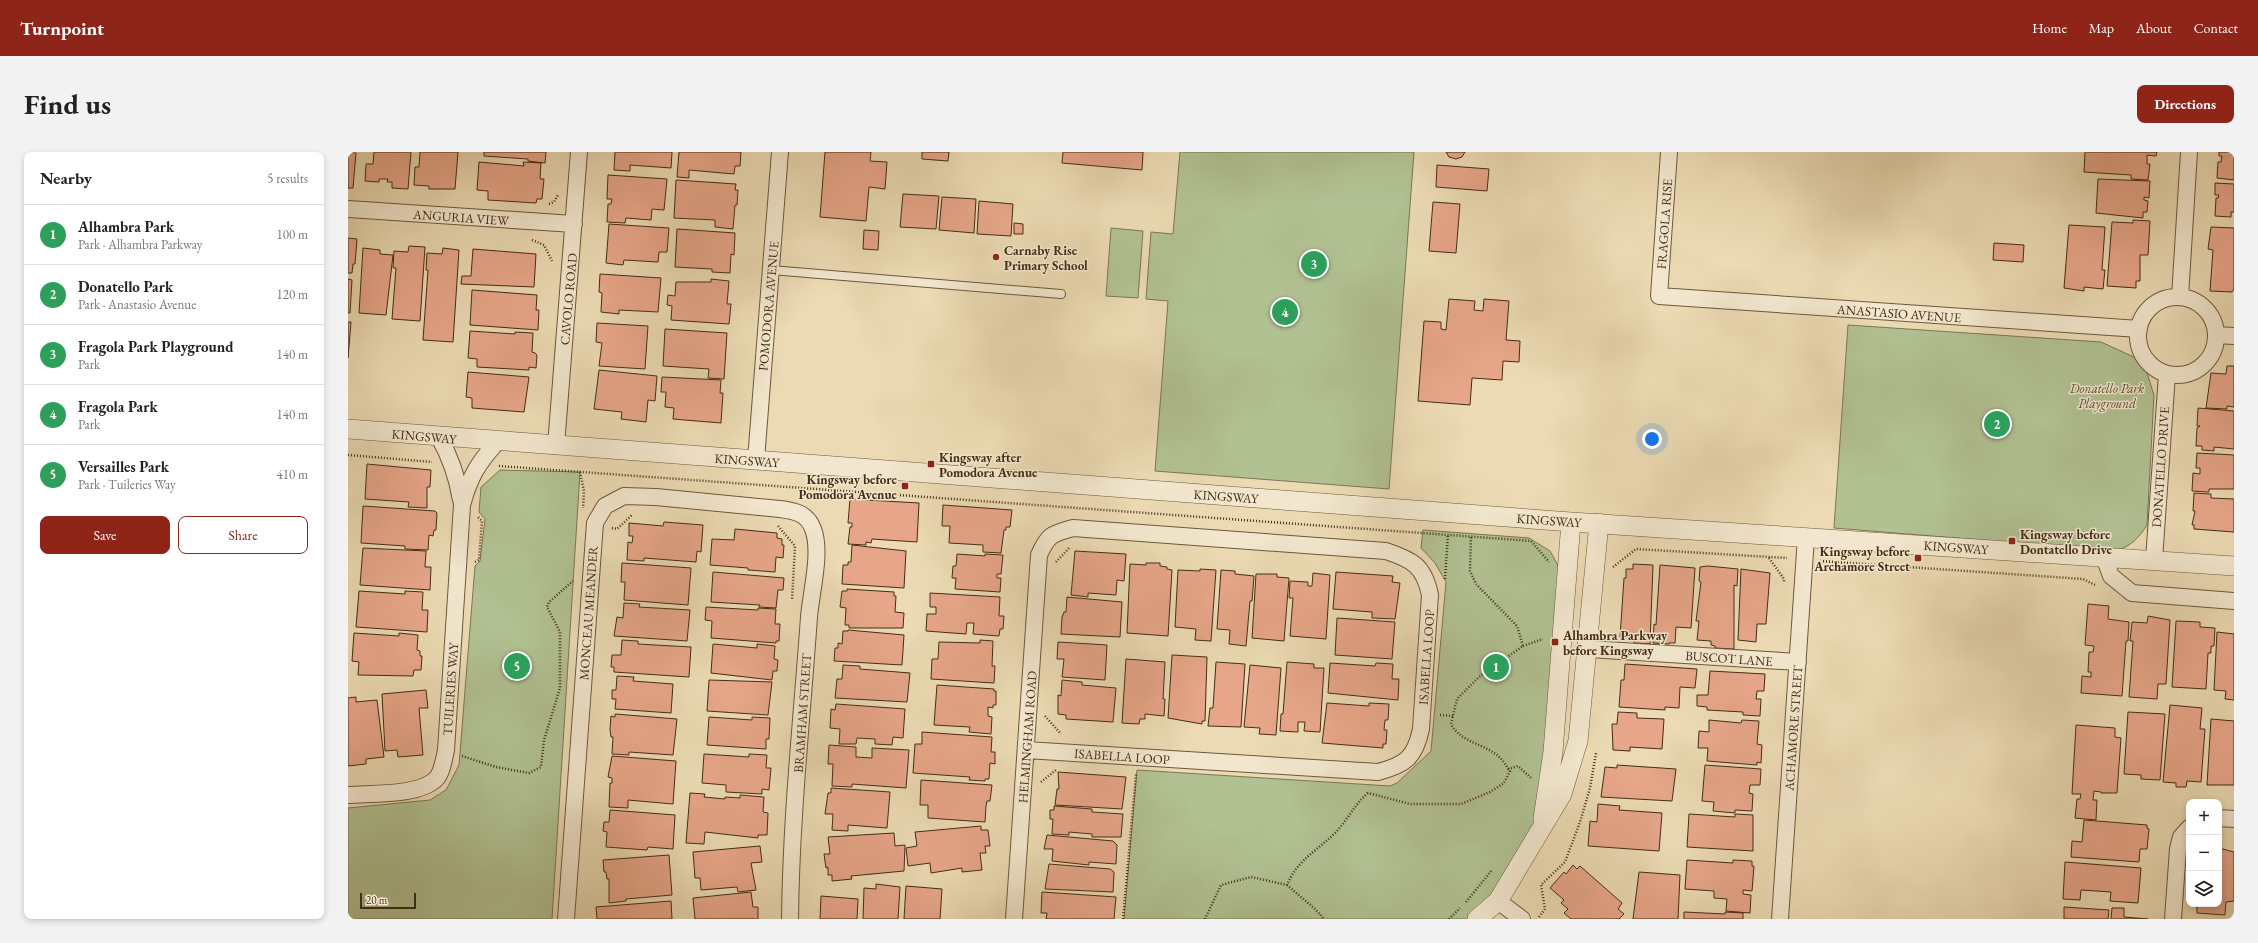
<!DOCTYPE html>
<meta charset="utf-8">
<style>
body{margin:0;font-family:"EB Garamond",serif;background:#f2f2f2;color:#222}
.controls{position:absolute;right:12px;bottom:12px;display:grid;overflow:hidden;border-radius:8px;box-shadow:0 2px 6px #0003}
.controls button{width:36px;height:36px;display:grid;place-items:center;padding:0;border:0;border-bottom:1px solid #e0e0e0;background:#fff;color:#222;font:20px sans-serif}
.scale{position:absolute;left:12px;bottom:10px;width:56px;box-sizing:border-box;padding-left:4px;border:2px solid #452c14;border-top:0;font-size:11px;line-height:14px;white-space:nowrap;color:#452c14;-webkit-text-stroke:3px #f2e7ce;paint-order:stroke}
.you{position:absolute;left:1304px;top:287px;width:14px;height:14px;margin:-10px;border:3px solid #fff;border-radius:50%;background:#1a73e8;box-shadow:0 0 0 6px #1a73e833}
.badge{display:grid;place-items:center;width:26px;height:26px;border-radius:50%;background:#8f2418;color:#fff;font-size:13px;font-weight:700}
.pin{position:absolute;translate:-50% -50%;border:2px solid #fff;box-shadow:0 1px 4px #0006}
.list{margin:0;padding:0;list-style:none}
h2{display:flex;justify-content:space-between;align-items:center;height:52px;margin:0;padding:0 16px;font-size:17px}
h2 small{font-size:13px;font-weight:400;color:#767676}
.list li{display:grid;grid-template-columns:26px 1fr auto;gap:12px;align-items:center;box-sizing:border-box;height:60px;padding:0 16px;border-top:1px solid #e0e0e0}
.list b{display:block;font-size:15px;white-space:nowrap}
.list p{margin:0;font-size:13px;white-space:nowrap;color:#767676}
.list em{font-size:13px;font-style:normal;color:#767676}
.actions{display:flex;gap:8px;padding:12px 16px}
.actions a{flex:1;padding:9px 0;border:1px solid #8f2418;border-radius:8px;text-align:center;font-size:14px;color:#8f2418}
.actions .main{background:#8f2418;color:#fff}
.icon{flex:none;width:22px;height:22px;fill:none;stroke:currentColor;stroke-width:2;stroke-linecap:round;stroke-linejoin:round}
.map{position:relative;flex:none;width:1886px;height:767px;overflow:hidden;border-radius:8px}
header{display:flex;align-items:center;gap:24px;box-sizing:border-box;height:56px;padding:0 20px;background:#8f2418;color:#fff}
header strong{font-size:19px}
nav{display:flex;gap:22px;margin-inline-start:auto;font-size:14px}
.intro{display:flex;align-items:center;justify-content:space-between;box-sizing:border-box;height:96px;padding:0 24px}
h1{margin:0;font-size:28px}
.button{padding:10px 18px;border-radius:8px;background:#8f2418;color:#fff;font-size:14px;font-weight:700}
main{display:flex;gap:24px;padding:0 24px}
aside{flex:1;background:#fff;border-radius:8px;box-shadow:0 2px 6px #0003}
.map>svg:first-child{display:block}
.green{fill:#b1c192;stroke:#7b7653}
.building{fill:#e7a689;stroke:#452c14}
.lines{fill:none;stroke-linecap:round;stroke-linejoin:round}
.service-casing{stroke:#6e583c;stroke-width:10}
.minor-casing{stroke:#6e583c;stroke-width:18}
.tertiary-casing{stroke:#6e583c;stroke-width:20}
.path{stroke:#452c14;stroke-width:2.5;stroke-dasharray:1 2;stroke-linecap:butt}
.service{stroke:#f2e7ce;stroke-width:8}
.minor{stroke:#f2e7ce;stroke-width:16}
.tertiary{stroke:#f2e7ce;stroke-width:19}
.poi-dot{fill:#8f2418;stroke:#f2e7ce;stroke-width:1.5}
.labels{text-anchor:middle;stroke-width:3;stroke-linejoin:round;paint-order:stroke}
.street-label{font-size:13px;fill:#452c14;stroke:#f2e7ce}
.poi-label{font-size:13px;font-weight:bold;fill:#452c14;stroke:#f2e7ce;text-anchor:start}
.park-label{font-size:13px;font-style:italic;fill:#5b4a2d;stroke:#f2e7ce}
</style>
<header>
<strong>Turnpoint</strong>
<nav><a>Home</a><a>Map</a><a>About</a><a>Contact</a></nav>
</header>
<div class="intro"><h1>Find us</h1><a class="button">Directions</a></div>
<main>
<aside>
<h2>Nearby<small>5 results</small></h2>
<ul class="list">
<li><span class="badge" style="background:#2e9e5b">1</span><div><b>Alhambra Park</b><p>Park · Alhambra Parkway</p></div><em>100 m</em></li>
<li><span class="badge" style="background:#2e9e5b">2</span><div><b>Donatello Park</b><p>Park · Anastasio Avenue</p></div><em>120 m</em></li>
<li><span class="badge" style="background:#2e9e5b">3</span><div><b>Fragola Park Playground</b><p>Park</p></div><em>140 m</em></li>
<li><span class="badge" style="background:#2e9e5b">4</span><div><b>Fragola Park</b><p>Park</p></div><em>140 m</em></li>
<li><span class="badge" style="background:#2e9e5b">5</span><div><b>Versailles Park</b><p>Park · Tuileries Way</p></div><em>410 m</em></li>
</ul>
<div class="actions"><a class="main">Save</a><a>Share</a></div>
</aside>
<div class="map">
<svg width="1886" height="767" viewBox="0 0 1886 767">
<rect width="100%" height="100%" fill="#ebdab3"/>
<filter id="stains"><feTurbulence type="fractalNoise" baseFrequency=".005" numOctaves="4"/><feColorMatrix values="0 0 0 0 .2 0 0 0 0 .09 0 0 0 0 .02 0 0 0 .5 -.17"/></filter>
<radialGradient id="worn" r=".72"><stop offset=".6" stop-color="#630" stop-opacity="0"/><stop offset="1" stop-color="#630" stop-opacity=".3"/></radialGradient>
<path class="green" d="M832 0H1066L1041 337 807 319 820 149 798 147 803 80 825 82Z
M763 76 795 79 790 146 758 144Z
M1500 173 1753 190 1788 206 1799 221 1806 243 1799 373C1791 386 1783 394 1768 399L1486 376Z
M152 318 232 320 204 767H0V656L82 648 98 638 111 613 127 414 132 409 137 367 131 360 133 335Z
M1075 378 1181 386 1202 399 1213 419 1193 678 1127 767H776L789 618 1042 634 1049 631 1083 599 1098 430 1087 411 1073 396Z"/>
<path class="building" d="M0 0 8 1 5 36H0Z
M26 0H63L60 37 44 36V30H39L40 27H31V30L17 29 18 12H25Z
M72 0H110L107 37H81V34L66 33 67 15H71Z
M136 0H198L197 11 180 9V7L136 4Z
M267 0H324L323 16 282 13V19L266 18Z
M331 0H393L392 14H387L386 22 341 18V26L329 25Z
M477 0H523L522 9 539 10 537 37 521 35 518 69 472 65Z
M574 0H601L600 9 574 7Z
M715 0H795L794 18 714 11Z
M1098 0H1117L1114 5 1108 7 1101 5Z
M1737 0H1809L1808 4 1799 3V12H1802L1800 28 1783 27V23L1736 20Z
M1871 0H1886V28L1869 26 1870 10H1873L1874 4H1871Z
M131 10 176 14 175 10 193 11 192 27H196L194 47H189L188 51 140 48V39L129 38Z
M1089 13 1141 17 1139 39 1088 35Z
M260 23 319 27 316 58 304 57 303 68 278 66 277 71 259 70 260 52H263L264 47H259Z
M1750 27 1802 29 1801 46 1796 45V48L1800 49 1799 60H1795V66L1748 61Z
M328 28 388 32 387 38H390L389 53H387L385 77 367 75V68L326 66Z
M1867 31 1886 32V60H1883V65L1867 64 1868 46H1870L1871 43H1867Z
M555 42 591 44 588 77 552 75Z
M594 45 628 47 626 81 591 78Z
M631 49 665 52 663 84 629 82Z
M1085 50 1112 52 1108 101 1081 99Z
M1785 68 1802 69 1800 103H1792V129H1788V136L1759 134 1764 70 1785 71Z
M666 71 675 72V82H666Z
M261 72 321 76 319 100H311L310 110 276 108 275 113 258 111Z
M1721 73 1757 75 1754 118H1757L1755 137 1736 135V139L1716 136Z
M1863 75 1886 76V137L1884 140 1862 139 1865 98 1860 97Z
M329 77 387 81 386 103 383 102 382 121 364 120V117L327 115Z
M516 78 531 79 530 98 515 97Z
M0 86 9 87 7 112H5L4 121H0Z
M1646 91 1676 93 1675 110 1645 108Z
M61 94 77 95 72 169 44 167 48 116H45L46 99 60 100Z
M15 96 32 98V102L45 103 38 163 11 161Z
M95 96 111 98 105 190 75 188 80 118H78L79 101 94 102Z
M125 97 188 102 186 135 113 132 114 124H123Z
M252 122 313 126 310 160 271 158V162L253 160 254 141 251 140Z
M0 127 4 128 2 161H0Z
M363 127 381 129 379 152H383L381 172 323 168 324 154 319 153 320 143 327 144 328 130H363Z
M124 138 189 143 188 158H191L190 178 122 173Z
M1101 147 1127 149 1126 158 1135 159 1136 147 1161 149 1158 188 1172 189 1171 210 1155 209 1154 228 1124 226 1122 253 1070 249 1076 169 1093 170V177L1098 178Z
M0 170H3L0 206Z
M249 171 300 174 297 217 251 214 254 191 248 190Z
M317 177 379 181 376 227 360 226 361 217 315 214Z
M122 179 167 182V180L185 181 184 200 187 201 189 203 188 216 181 215V218L129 215V207L120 206Z
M1879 214H1886V255L1879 254V257L1858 256 1863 221 1878 222Z
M251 218 309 224 307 249 300 248 298 270 273 267 274 260 246 257Z
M120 220 181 225 176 260 124 256V246L118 245Z
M314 225 373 228 372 241H375L373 271 325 267 326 256 317 255 318 240H313Z
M1850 256 1886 259V297L1866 295V299L1854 298V294H1848L1849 276 1852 274H1849Z
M1849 301 1886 303V337H1861V340L1844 339 1845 321 1852 322V316H1848Z
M19 312 83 318 82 335H79V356L60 355 61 350 17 347Z
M1846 341 1863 342V346L1886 347V380L1846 377V373H1844L1847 359H1845Z
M502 347 571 351 569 390 524 387 523 391 518 390V393L500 392 502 375H504V371H500Z
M595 353 664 358 662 375H658V378H656L653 401 635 400V393L601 391 602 374H594Z
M15 354 87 359 89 361 88 378H86L85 384 81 383 80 398 57 397V394L13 391Z
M316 370 355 373 353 400 349 399 348 410 296 406V409L279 408 280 390 284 391 285 384H281V371L315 374Z
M387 377 429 381V386L434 387V393H436L435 406 428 405 427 420 400 418V416L362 413 364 387 386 388Z
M504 393 558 399 556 436 494 432 495 413H500V410H503Z
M15 396 78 399 77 415H83L82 438 12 433Z
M727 399 778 402 776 429 769 428 768 443 740 441V445L723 443Z
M609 402 637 404V402L655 403 653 422H649V426H653L652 440 607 437 608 426H604L605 414H608Z
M274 411 343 416 340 453 276 448 277 430H273Z
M798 411H812V414L819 415V417L824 418 820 484 779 481 782 412 798 413Z
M1285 412 1305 413 1302 492 1286 491V487L1272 485 1276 426H1278V417H1285Z
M1312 413 1347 416 1343 476 1328 475 1327 491H1321V492L1305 491 1306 472 1308 473Z
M1360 414 1390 417 1389 434 1386 433V497L1367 496V494L1363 493V489L1349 488 1351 469H1348L1353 430 1351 429 1352 415Z
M852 417 868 418 863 489 847 488 848 477 827 475 830 418 852 419Z
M1393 417 1422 421 1418 472H1409L1408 490 1390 488Z
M873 418 887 419V422L906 424 904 449H902L898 494 881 492 882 478 869 477Z
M365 420 436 426 435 438H430L428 456 411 455 412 453 363 450Z
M988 420 1045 424 1044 430 1052 431 1047 467 1024 466V460L985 457Z
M965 421 982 423 978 487 942 484 945 446H941L942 429 960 430V434H964Z
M908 422H929V425L941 426 936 489 904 486Z
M499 437 546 440V444H548L547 460 556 461 555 476H501V473H497L498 456 492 455 494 439H499Z
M11 439 57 442V439L75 440 74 458H80L79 480 8 475Z
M582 441 652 445 651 464H656L655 477H652L651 484 625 482 626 471H619L618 482 578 479 579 462H588V455H582Z
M719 445 774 450 772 485 713 482 714 465 716 460H718Z
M276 451 292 452 291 455 342 458 339 489 266 484 269 465 275 466Z
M1740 452 1761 454 1760 467 1781 470 1780 489H1778L1774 544 1733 541 1734 524 1743 525V520H1740L1741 500H1745L1746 494 1737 493Z
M358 455 410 458V456L428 457 427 472H432L431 489H428V491L363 486 364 469 357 468Z
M1800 464 1822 468 1818 532H1810L1809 547 1781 545 1785 489H1782L1784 470 1799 471Z
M989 466 1047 470 1044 507 987 503Z
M1828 469 1852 470V475L1867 476 1866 494H1863V501H1860L1858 537 1824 535Z
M500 478 556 483 554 513 486 509 487 496H490V491L494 492 495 479H500Z
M1869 480 1886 482V548L1877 547 1878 539 1866 538Z
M6 481 51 484V481L70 483 69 498 72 499V504H74L73 518H66L65 524 10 523 11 510 4 509Z
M274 488 290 489V492L343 495 341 525 266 520V515H263L264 503H273Z
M632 488 645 489 644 514H647L646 531 583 527 584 507H590L591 490 632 491Z
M710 490 759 493 757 528 714 525 716 507H709Z
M365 492 409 496V492L427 494 426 507 430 508 429 519H425L424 528 363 521Z
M824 503 859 505 857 569H854V572L820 566Z
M778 507 817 510 815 547H817L816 564 797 562V567H792L791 572 774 571Z
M868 510 897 512 893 575 860 574 862 556H865Z
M939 510 966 512V516H976L972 580 956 579 957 570H950V580L932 579 933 562H935Z
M982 511 1027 514 1028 511 1045 512 1044 527H1051L1050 548 980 541Z
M1277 512 1349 517 1347 536 1332 535 1331 556 1317 555V558L1271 555 1273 528H1276Z
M495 513 512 514V517L562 521 559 550 487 546 489 527H494Z
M902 513 933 516 928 583 911 582 912 576 896 575Z
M1362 519 1417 522 1416 539H1409L1408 547H1413L1412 564 1395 563V560L1359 558V555L1349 554V543H1360Z
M269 524 286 525 285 529 325 532 323 561 267 557 268 547H264V538H268Z
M361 528 424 530 420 563 359 559Z
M714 528 734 530V533L768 536 765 570 718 567V563L710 562V543L713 544Z
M589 533 646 537V539H648V553H645V556L640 555V564L644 565 643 582 621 580 622 575 586 573Z
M78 538 80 556H71L75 603 50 605 49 598 37 599 34 542Z
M8 545V550L29 548 36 605 18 607V612L0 614V546Z
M979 551 1021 554V551L1041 552 1040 568H1037L1036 578H1039L1038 592H1035V596L974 591Z
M488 552 557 557 555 586 545 585 544 593 527 592V587L509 586 508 592H491L492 577 482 576 483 557 487 558Z
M1822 553 1854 556 1852 577H1857L1853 630 1839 629 1838 635H1828V631L1815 630Z
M1270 560 1289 561V566L1316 567 1314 597 1282 595V599L1265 598 1264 572H1269Z
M1780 560 1817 562 1812 628 1793 627V623L1776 622Z
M267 562 329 567 325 603 281 600V603L264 602 265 585H263L262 577 263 564 267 565Z
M361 565 404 568V565L422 566 421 587H418V597L359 593Z
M1863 567 1886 569V633H1859Z
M1361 568 1393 571 1394 568 1411 569 1409 592 1414 593 1413 611 1409 610V613L1359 609 1360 596H1350L1351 579 1361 580Z
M1728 573 1767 576V585L1773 586 1769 641H1753V640L1746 639 1745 648H1749L1748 668 1727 666 1729 647H1732L1733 642H1724Z
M574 580 644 585 643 600H647V612L642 611 641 627H637V629L621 628 622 625 565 621 567 592H574Z
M481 593 508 595V605L524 606V596L561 598 558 636 504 632V635L484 634 485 612H480Z
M356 602 401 605V602L419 603 418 616H423L421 638 414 637V642L378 640V633L354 631Z
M264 604 328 609 325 652 280 648V656L261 655 262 631H264V626L260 625Z
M1269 613 1328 617 1324 649 1253 645 1257 615 1269 616Z
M1357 613 1413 617 1412 633H1402L1401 641 1405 642 1404 659 1387 658V661L1365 659 1366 650 1354 649Z
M710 620 778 625 774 657 707 653 709 637H711Z
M573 628 644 633 642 649H639L638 654 637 670 580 666V653H572Z
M483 636 542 640 539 676 500 673V679L484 678 485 662H477L480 641H483Z
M342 641 357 642 356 645 377 647V645L392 646V643L416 645 415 660 420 661 419 683H410V686L357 680 356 692 338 691Z
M1250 652 1272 654 1271 658 1314 661 1311 699 1240 694 1242 669 1249 670Z
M706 654 744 657V660L775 662 773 685H744V682L721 680V683L704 682 705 667H702V658H706Z
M262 658 327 663 325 697 300 695 299 698 258 695 259 680 255 679 256 670H261Z
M1341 662 1387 665V662L1405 663V699L1339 695Z
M1736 668 1799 673V676L1801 677 1799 697H1792L1791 710 1723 705 1724 689 1734 690Z
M633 674V678H640L642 694H637L638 701H632L634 718 614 720V716L583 721 582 711 560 714 558 696 569 694 567 680Z
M546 681 547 694 557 693 556 719 503 724 504 727 484 729V723H480V715L478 716 476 702H482L480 685Z
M699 683 765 689 769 693 768 712 741 710V713L704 709 705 697H696Z
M412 694 414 710 403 711 408 738 390 740 389 735 353 738 352 726H347L345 700Z
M1871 696 1886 700V749L1878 750 1877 763 1849 761V752H1871Z
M321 703 324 743 278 747V749L261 751V727H259L258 720H256L255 708Z
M1339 708 1385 711V708L1404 709V714H1406L1404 739 1395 738V742L1403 743 1402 761 1378 759 1379 747 1366 746V739L1337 737Z
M1717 710 1793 716 1790 751 1762 749 1763 740 1733 738 1732 748 1715 747Z
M701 712 762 717 766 720 765 740 697 737Z
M1225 713 1229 717 1232 714 1274 751 1270 757 1276 762 1271 767H1223L1216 761 1220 757 1213 751 1216 748 1202 736 1216 720 1218 722Z
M1291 720 1332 723 1330 767H1285Z
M528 732 552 735 550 767H515L516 736 528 737Z
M558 734 594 737 592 767H556Z
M403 740 405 755H410V767H347L345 746Z
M694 740 768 745 766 767H698L699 761H693Z
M473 744 510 747 509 767H472Z
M323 749 324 767H249L248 755Z
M1716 755 1761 758 1760 767H1716Z
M1764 756H1776V765L1800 767H1763Z
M1336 760 1377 762V760L1395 761V767H1336Z"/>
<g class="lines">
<g class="service-casing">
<path id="service" d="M423 118 713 142"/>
</g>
<g class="minor-casing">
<path id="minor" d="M1321 0 1311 144 1791 177
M0 57 226 72
M1790 184a39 39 0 1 1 78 0a39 39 0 1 1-78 0Z
M1832 145 1841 0
M1869 183 1886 184
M91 285C103 306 109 324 113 348
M208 294 231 0
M408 308 432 0
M1756 405 1763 424 1784 441 1886 449
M1806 408 1819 222
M1241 497 1450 510
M0 643C23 641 71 644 88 627 94 621 96 607 98 598L114 353C122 324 130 311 150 289
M1871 666 1886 667
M1150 749 1174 767
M218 767 247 371 257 354 276 344 308 345 432 357C447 359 459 361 465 377 474 400 463 440 461 465 454 565 443 666 442 767
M666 767 691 403C700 383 703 382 725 376L1038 399C1065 408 1076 414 1082 443L1073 577C1067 606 1057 613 1030 620L678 598
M1432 767 1458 385
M1825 767 1830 697 1833 685 1841 676"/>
</g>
<g class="tertiary-casing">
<path id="tertiary" d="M0 277 1223 370 1886 414
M1195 667 1205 600 1223 370
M1129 767 1150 749 1214 642 1230 589 1251 371"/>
</g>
<path class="path" d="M201 52 206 50 210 43
M184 88 196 93 204 109
M0 303 84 310
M151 314 1170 388 1183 389 1201 410
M232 320 236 339 235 356
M430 374 447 394 444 448
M264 376 269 377 285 362
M1421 406 1436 427V430
M1472 409 1735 427 1747 433
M127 410 131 408 134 369 130 365
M708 410 722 395
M1265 415 1288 397 1439 406
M1097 427 1100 382
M1175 494 1195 487
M1092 563 1105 564
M697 564 713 582
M114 604 148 615 181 621 193 615 196 588 212 536V480L199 455 201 450 225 429
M1160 617 1170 614 1183 626
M693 630 708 618
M939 733 967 757 976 767
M1118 750 1144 718
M1191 765 1197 757 1193 733 1217 710 1232 670 1242 636 1248 601
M775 767 788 622
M857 767 873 733 903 725 939 733C949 708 969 699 987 681 999 669 1006 653 1020 641L1062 652H1113L1142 640 1156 631 1162 619C1157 612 1153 605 1146 601 1131 591 1111 588 1103 572L1109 547 1131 525 1175 494 1169 474 1128 432 1122 419 1123 384
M1101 767 1112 756"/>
<use href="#service" class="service"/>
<use href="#minor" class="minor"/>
<use href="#tertiary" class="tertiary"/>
</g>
<g class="poi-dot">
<circle cx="648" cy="105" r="4"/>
<rect x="579" y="308" width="8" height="8" rx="2"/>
<rect x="553" y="330" width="8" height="8" rx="2"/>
<rect x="1660" y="385" width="8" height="8" rx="2"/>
<rect x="1566" y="402" width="8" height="8" rx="2"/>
<rect x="1203" y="486" width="8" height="8" rx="2"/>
</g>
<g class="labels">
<g class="street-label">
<text transform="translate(113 65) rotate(4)" y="5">ANGURIA VIEW</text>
<text transform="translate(1316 72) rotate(-86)" y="5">FRAGOLA RISE</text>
<text transform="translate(220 147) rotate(-85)" y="5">CAVOLO ROAD</text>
<text transform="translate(420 154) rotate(-85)" y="5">POMODORA AVENUE</text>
<text transform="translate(1551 161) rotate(4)" y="5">ANASTASIO AVENUE</text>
<text transform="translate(76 284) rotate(5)" y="5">KINGSWAY</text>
<text transform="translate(399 308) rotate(4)" y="5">KINGSWAY</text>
<text transform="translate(1812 315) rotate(-86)" y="5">DONATELLO DRIVE</text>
<text transform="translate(878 344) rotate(4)" y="5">KINGSWAY</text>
<text transform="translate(1201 368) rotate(4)" y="5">KINGSWAY</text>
<text transform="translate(1608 395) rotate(4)" y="5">KINGSWAY</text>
<text transform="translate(240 461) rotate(-86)" y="5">MONCEAU MEANDER</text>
<text transform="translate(1078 505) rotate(-86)" y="5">ISABELLA LOOP</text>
<text transform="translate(1381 506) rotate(4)" y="5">BUSCOT LANE</text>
<text transform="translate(102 537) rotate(-86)" y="5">TUILERIES WAY</text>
<text transform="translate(454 561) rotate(-86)" y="5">BRAMHAM STREET</text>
<text transform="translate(1445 576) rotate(-86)" y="5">ACHAMORE STREET</text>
<text transform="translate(679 585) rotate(-86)" y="5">HELMINGHAM ROAD</text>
<text transform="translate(774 604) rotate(4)" y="5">ISABELLA LOOP</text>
</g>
<g class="poi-label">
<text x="656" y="103">Carnaby Rise<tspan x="656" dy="15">Primary School</tspan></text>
<text x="591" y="310">Kingsway after<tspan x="591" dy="15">Pomodora Avenue</tspan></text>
<text x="549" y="332" text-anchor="end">Kingsway before<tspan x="549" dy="15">Pomodora Avenue</tspan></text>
<text x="1672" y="387">Kingsway before<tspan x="1672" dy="15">Dontatello Drive</tspan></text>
<text x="1562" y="404" text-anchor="end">Kingsway before<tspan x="1562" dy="15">Archamore Street</tspan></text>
<text x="1215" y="488">Alhambra Parkway<tspan x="1215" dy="15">before Kingsway</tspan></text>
</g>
<g class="park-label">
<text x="1759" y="241">Donatello Park<tspan x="1759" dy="15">Playground</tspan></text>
</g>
</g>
<rect width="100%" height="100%" filter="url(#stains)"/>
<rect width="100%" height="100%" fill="url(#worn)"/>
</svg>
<div class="controls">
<button>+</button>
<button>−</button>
<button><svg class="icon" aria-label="layers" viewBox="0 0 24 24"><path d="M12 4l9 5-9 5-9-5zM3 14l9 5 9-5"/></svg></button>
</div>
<div class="scale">20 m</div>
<div class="you"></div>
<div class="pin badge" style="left:1148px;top:515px;background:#2e9e5b">1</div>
<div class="pin badge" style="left:1649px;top:272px;background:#2e9e5b">2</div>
<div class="pin badge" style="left:966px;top:112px;background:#2e9e5b">3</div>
<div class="pin badge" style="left:937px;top:160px;background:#2e9e5b">4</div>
<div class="pin badge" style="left:169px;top:514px;background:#2e9e5b">5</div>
</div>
</main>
